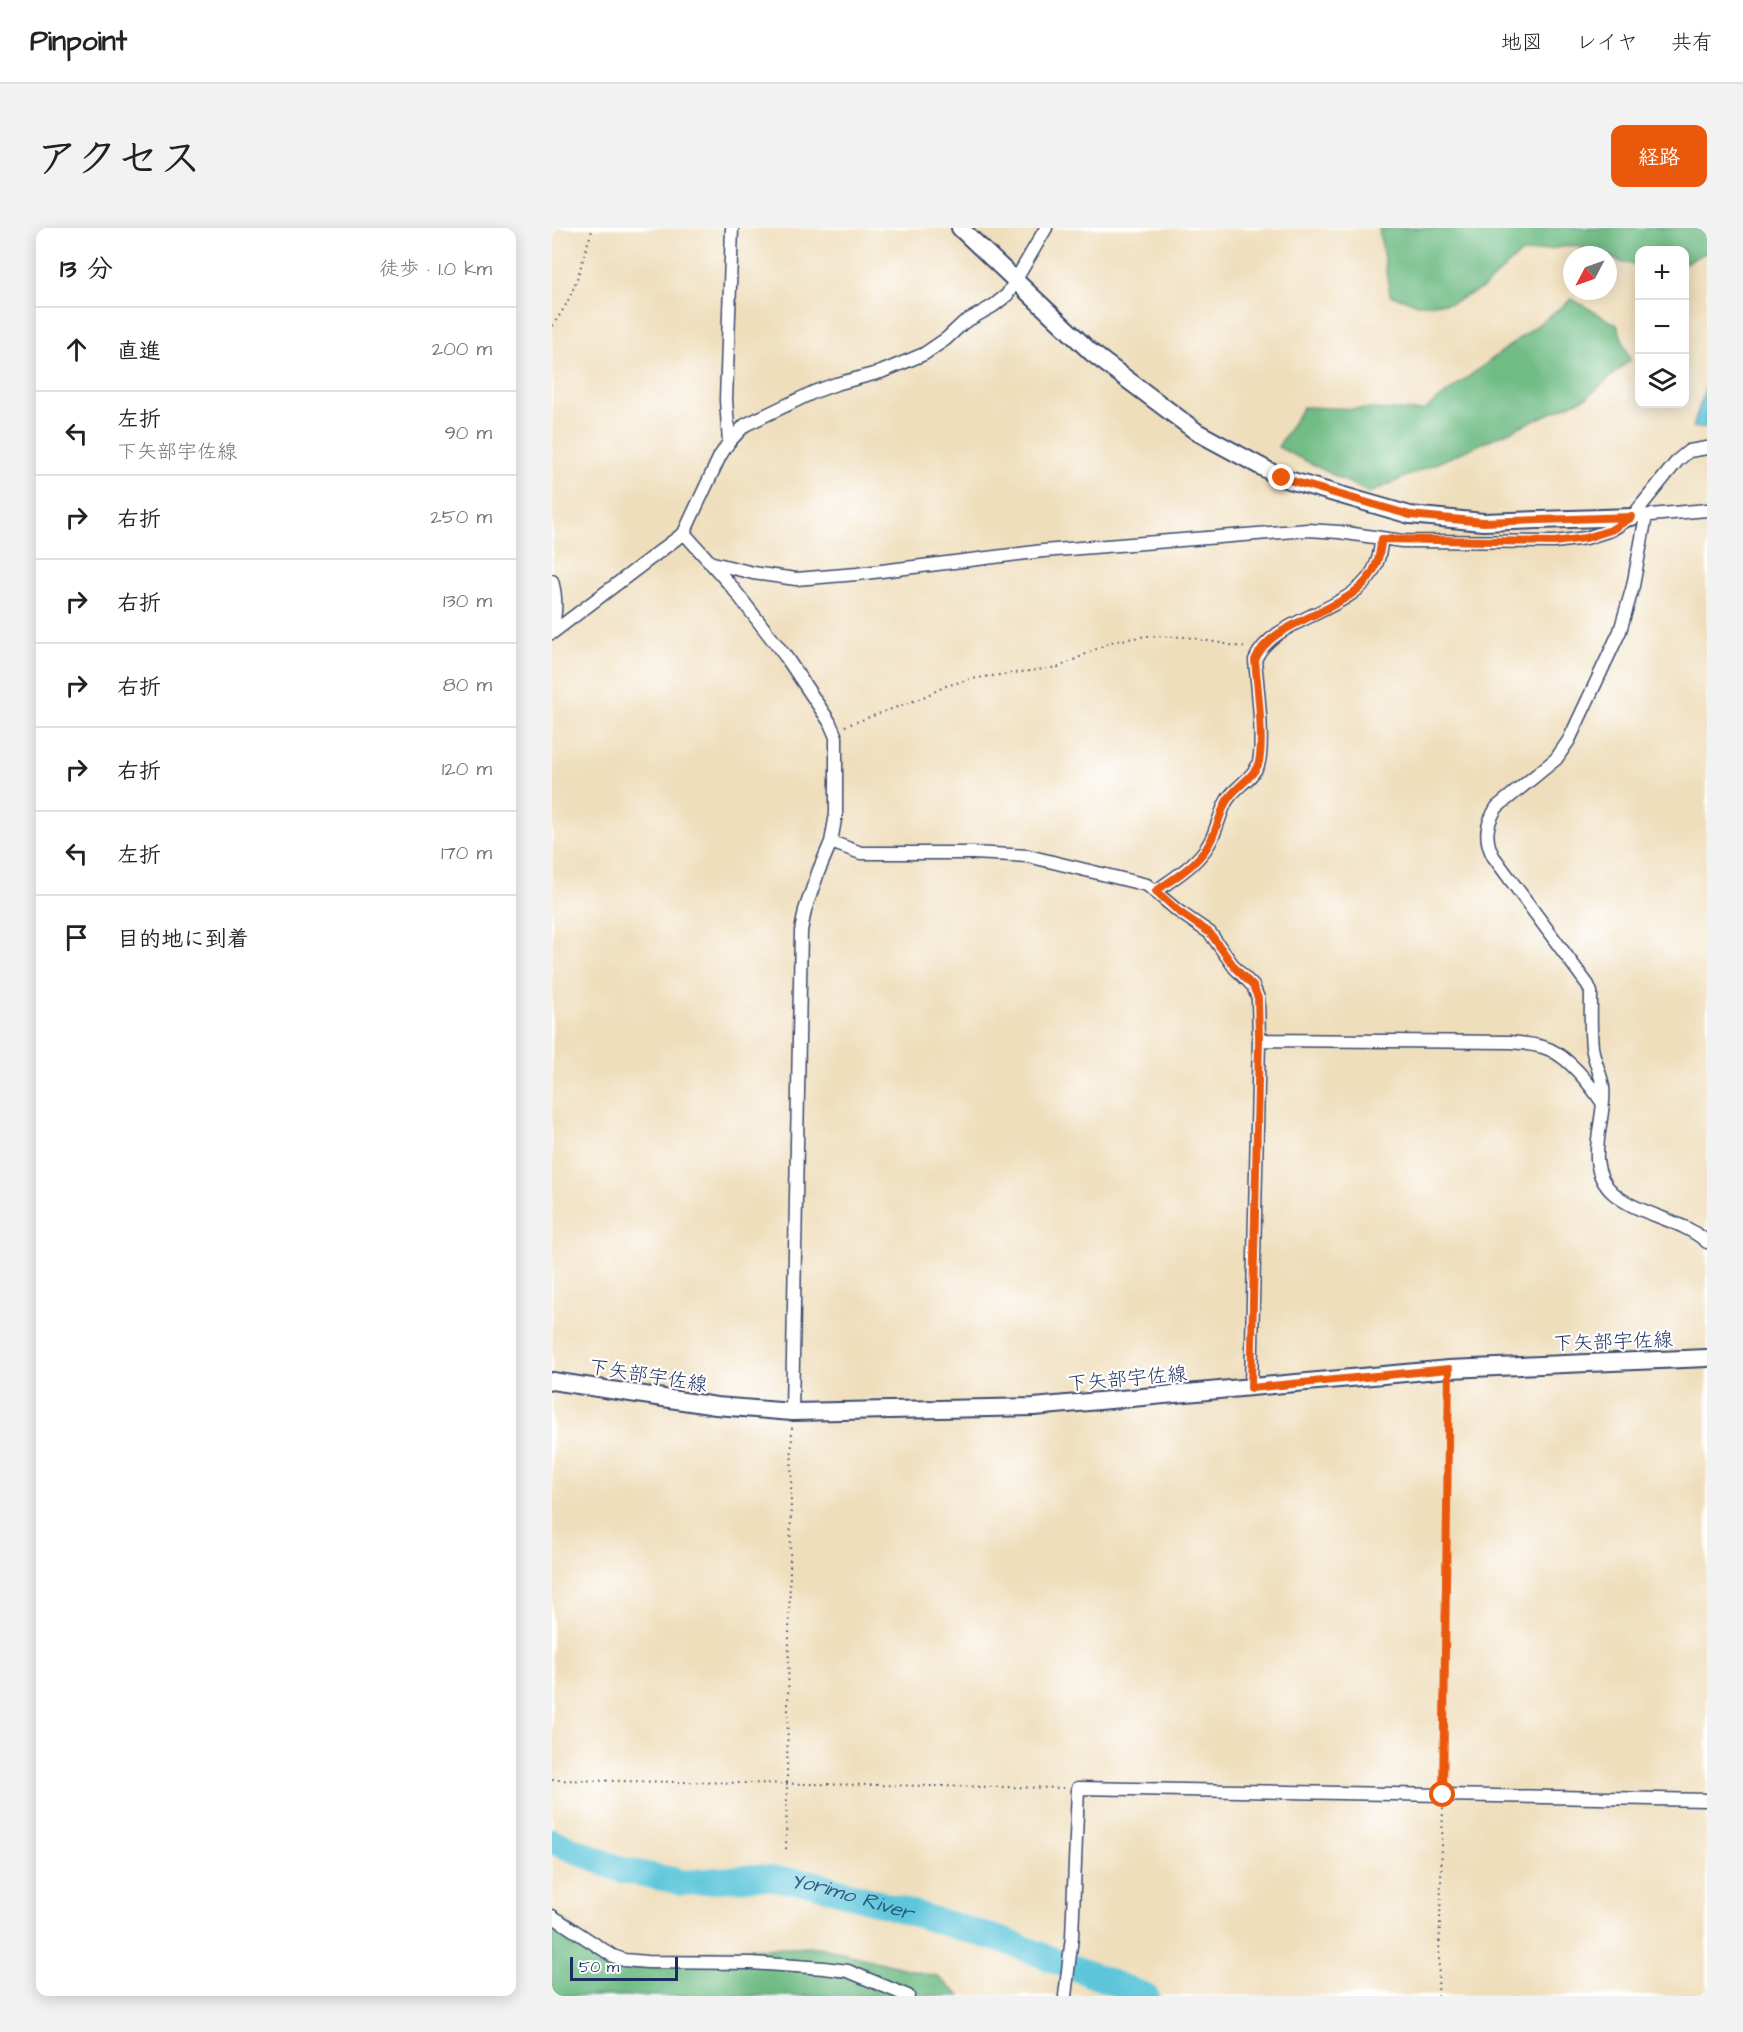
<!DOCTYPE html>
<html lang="ja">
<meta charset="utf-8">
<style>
body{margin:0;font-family:"Architects Daughter","Klee One",sans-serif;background:#f2f2f2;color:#222}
.controls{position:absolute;right:18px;top:18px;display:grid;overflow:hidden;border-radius:12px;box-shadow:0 3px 15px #0003}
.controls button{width:54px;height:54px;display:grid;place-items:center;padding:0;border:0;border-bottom:2px solid #e0e0e0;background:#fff;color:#222;font:30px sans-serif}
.compass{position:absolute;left:1011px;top:18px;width:54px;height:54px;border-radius:50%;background:#fff;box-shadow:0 3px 15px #0003;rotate:229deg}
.scale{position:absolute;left:18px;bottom:15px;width:108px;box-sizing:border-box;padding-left:6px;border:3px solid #1b2f5e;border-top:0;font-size:16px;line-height:21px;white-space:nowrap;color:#1b2f5e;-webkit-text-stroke:4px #fff;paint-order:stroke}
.stop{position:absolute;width:18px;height:18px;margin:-14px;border:4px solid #ea580c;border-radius:50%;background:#fff}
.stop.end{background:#ea580c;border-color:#fff;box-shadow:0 2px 6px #0008}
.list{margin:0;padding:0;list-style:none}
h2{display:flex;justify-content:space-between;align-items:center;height:78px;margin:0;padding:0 24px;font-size:26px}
h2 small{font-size:20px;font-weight:400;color:#767676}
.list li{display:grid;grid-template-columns:39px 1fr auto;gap:18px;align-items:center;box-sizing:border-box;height:84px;padding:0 24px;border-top:2px solid #e0e0e0}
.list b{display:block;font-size:22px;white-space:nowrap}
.list p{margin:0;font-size:20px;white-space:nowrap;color:#767676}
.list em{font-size:20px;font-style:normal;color:#767676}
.icon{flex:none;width:33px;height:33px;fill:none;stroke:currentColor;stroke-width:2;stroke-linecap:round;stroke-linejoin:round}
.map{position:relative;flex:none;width:1155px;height:1768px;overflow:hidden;border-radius:12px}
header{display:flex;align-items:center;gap:36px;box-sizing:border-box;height:84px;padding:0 30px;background:#fff;border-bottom:2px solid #e0e0e0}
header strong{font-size:28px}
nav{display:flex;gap:33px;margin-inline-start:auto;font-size:21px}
.intro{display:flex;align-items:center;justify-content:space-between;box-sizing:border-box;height:144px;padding:0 36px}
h1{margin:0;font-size:42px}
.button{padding:15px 27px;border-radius:12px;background:#ea580c;color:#fff;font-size:21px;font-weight:700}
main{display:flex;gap:36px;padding:0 36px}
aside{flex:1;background:#fff;border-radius:12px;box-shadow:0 3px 15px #0003}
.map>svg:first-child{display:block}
.forest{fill:#70bc84;stroke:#467671;stroke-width:1.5}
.water{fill:#5dc6da;stroke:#3c7a9c;stroke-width:1.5}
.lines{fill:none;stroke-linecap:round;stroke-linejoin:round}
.river{stroke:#5dc6da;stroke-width:26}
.street-casing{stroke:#3b496c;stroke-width:15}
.secondary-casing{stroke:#3b496c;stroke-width:20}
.path{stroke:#3b496c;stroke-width:2;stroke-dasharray:1.5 4.5;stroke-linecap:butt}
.street{stroke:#fff;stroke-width:12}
.secondary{stroke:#fff;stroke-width:16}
.route{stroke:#ea580c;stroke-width:8}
.labels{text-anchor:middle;stroke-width:4.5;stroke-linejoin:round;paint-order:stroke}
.street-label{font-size:20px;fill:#1b2f5e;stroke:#fff}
.water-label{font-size:21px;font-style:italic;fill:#2f5c83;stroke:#fff}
</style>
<header>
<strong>Pinpoint</strong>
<nav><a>地図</a><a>レイヤ</a><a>共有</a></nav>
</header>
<div class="intro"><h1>アクセス</h1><a class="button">経路</a></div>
<main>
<aside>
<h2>13 分<small>徒歩 · 1.0 km</small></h2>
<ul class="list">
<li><svg class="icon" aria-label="ahead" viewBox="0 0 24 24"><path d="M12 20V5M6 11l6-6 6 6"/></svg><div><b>直進</b></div><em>200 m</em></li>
<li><svg class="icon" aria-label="left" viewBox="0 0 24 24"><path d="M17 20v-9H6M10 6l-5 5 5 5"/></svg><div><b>左折</b><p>下矢部宇佐線</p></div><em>90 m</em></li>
<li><svg class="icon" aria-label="right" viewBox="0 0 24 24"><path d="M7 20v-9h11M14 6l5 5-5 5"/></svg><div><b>右折</b></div><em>250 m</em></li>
<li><svg class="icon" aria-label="right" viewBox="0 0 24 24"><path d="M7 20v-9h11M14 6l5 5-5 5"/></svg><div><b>右折</b></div><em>130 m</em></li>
<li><svg class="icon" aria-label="right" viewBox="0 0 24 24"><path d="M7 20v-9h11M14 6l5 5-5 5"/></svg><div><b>右折</b></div><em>80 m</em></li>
<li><svg class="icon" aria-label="right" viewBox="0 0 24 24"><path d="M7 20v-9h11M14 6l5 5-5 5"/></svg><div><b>右折</b></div><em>120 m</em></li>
<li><svg class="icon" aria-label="left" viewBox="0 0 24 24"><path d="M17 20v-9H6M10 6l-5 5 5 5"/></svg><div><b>左折</b></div><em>170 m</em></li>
<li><svg class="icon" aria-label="arrive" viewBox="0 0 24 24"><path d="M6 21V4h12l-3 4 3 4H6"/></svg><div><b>目的地に到着</b></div></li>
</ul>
</aside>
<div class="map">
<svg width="1155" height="1768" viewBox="0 0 1155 1768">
<rect width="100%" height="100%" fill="#fff"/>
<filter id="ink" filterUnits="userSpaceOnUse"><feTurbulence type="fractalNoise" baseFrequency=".0167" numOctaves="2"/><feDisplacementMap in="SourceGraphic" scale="12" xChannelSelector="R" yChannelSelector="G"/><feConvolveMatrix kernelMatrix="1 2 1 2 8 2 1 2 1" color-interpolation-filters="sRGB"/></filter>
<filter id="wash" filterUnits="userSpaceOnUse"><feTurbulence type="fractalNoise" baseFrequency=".008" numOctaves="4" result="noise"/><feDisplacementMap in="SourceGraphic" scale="24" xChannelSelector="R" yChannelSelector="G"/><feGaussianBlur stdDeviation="1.35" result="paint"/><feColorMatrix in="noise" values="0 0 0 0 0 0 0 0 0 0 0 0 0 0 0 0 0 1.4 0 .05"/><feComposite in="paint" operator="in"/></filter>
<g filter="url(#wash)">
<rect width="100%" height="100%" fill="#efdebc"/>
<path class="forest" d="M827 0H1155V24L1133 35 1132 22H1088L1087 37 1072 35 1056 29V27H1051L1022 17 968 26 931 60 900 75 866 76 838 67Z
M1020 71 1065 97 1078 132 1035 169 817 265 726 219 751 179 871 183Z
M0 1686 13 1693 46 1728 86 1740 165 1722 267 1719 386 1749 409 1768H0Z"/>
<path class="water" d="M1155 155V200L1141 199Z"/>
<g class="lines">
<path class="river" id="s1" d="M0 1613 70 1642 121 1652 130 1655 205 1649 260 1655 456 1714 594 1768"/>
</g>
</g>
<g filter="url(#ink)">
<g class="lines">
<g class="street-casing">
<path id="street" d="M177 214 174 172 180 0
M1087 288 1155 282
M1094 288 1081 358 1068 403 1017 512 1004 531 945 579C934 596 932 610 941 628L1036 757 1039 764C1039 782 1038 801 1040 819 1042 833 1049 846 1051 859 1055 894 1029 936 1061 965 1086 987 1130 991 1155 1014
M132 305 180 359 234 429 277 493 284 509V586L279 614 267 642 253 682 249 703 240 1184
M157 334 201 345 244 351 305 346 491 323 756 302 787 304 850 313 1002 314 1034 310 1059 302 1080 289 1126 232 1137 223 1155 220
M0 353C5 370 4 386 0 403
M0 405 132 305 168 228 177 214 193 197 262 164 284 156 329 144 372 126 394 111 411 95 441 78 455 67 494 0
M279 614 309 625H421L476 628 595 657 626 683 658 705 683 740 701 758 706 770 707 812 699 1160
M604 663C625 648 649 634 660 610 665 599 668 587 673 576 680 560 699 553 706 537 713 518 705 455 703 432 721 387 808 385 825 334 828 327 828 319 830 311
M707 812 958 814C969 815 981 816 991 819 1015 826 1037 855 1050 874
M0 1688 61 1728 72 1732 95 1734 199 1735 272 1740 296 1743 356 1768
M513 1768 520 1709 526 1560 1155 1572"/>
</g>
<g class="secondary-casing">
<path id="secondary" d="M408 0 540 125 645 204 730 250 858 287 931 294 1080 289
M0 1153 164 1178 240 1184 482 1179 897 1141 1155 1130"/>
</g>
<path class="path" d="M0 98C26 64 27 38 41 0
M293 498 367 471 394 458 418 451 507 439 559 414 594 408 634 409 696 420
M0 1552 513 1560
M892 1555 897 1156
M234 1621 240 1199
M886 1768 891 1579"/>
<use href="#street" class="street"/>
<use href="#secondary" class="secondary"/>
</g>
</g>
<g class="lines" filter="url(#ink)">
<path class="route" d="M730 250 858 287 931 294 1080 289 1059 302 1034 310 1002 314 830 311C828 319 828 327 825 334 808 386 721 387 703 432 705 455 713 518 706 537 699 553 680 560 673 576 668 587 665 599 660 610 649 635 625 648 604 663L626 683 658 705 683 740 701 758 706 770 707 812 699 1160 897 1141 891 1567"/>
</g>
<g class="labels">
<g class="street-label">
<text transform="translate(1061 1113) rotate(-2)" y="7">下矢部宇佐線</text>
<text transform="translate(96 1147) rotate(9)" y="7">下矢部宇佐線</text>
<text transform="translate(575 1150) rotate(-5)" y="7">下矢部宇佐線</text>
</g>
<g class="water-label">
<text dy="7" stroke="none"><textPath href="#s1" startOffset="310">Yorimo River</textPath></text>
</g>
</g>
</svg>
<div class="controls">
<button>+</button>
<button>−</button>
<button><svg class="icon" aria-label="layers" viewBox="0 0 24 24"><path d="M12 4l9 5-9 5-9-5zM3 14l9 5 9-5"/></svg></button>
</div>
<svg class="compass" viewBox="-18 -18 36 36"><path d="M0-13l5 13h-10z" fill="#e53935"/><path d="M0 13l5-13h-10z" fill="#767676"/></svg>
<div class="scale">50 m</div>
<div class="stop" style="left:891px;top:1567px"></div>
<div class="stop end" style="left:730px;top:250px"></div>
</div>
</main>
